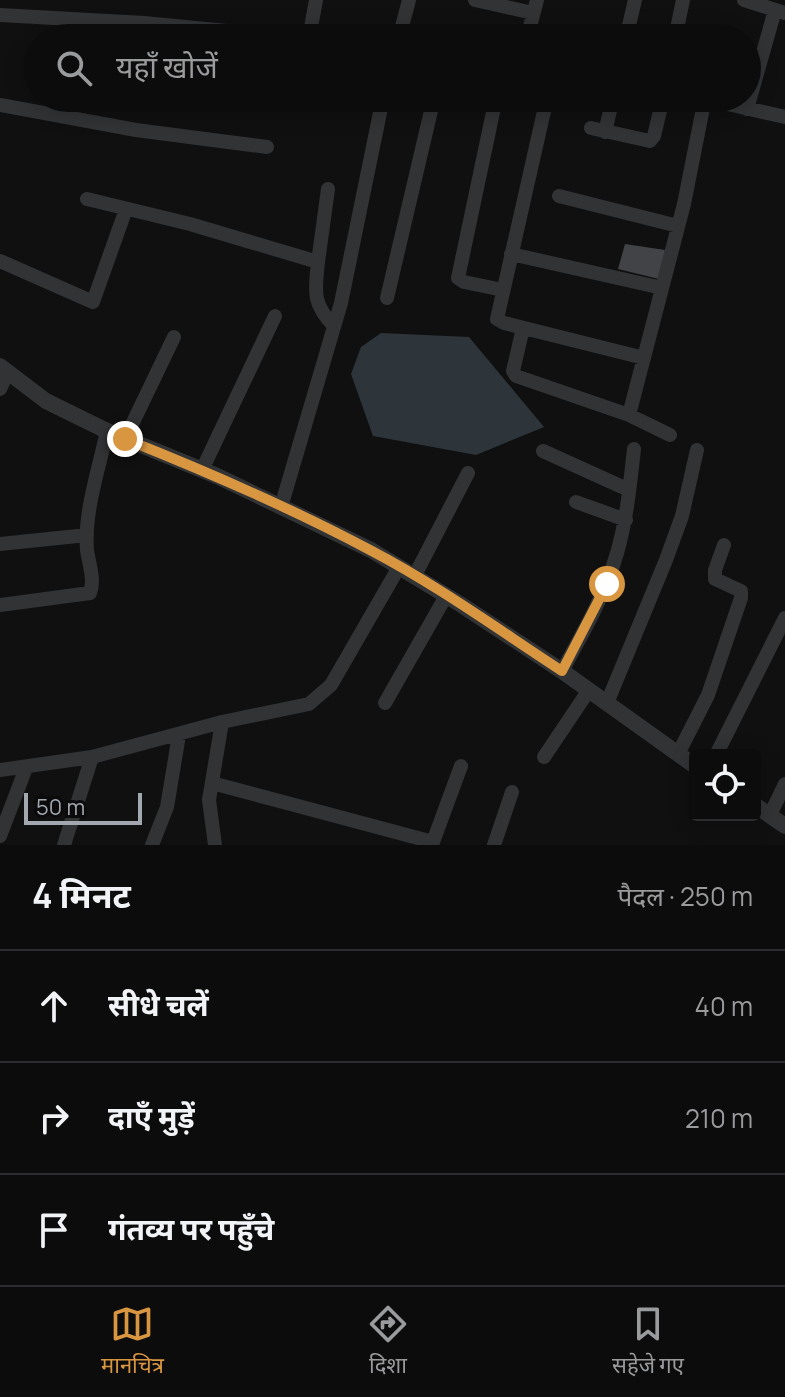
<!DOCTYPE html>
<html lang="hi">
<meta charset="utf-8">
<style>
body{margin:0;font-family:Manrope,"Noto Sans Devanagari",sans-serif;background:#1a1a1b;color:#f1f3f6}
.controls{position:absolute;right:24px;bottom:24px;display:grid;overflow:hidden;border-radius:8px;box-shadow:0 4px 20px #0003}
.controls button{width:72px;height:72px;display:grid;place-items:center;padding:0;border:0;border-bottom:2px solid #2c2c2e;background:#0c0c0d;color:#f1f3f6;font:40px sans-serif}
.scale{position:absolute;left:24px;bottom:20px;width:118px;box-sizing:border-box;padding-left:8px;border:4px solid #a3a8b0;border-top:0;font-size:22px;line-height:28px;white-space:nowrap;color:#a3a8b0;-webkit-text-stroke:6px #0b0b0c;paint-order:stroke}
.stop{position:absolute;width:24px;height:24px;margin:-18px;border:6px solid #d99640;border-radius:50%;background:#fff}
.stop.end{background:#d99640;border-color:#fff;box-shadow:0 2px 8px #0008}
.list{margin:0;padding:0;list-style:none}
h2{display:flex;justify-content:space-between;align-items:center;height:104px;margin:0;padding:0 32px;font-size:34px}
h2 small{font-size:26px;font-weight:400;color:#9a9b9d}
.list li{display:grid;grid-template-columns:52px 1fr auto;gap:24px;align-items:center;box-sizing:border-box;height:112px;padding:0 32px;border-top:2px solid #2c2c2e}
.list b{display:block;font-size:30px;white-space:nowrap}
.list em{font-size:26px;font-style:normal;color:#9a9b9d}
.icon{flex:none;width:44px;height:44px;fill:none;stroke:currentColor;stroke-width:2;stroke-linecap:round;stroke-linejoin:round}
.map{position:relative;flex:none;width:785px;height:845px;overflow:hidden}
.search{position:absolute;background:#0c0c0d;box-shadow:0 4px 20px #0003;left:24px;right:24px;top:24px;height:88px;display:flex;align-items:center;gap:20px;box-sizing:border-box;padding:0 28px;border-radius:44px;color:#9a9b9d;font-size:30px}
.sheet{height:440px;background:#0c0c0d}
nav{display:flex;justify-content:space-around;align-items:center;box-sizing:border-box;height:112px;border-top:2px solid #2c2c2e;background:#0c0c0d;font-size:22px;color:#9a9b9d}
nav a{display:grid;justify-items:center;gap:4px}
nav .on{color:#d99640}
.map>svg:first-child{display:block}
.water{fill:#2d353a}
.building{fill:#424346}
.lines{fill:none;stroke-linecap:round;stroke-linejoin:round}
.minor{stroke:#313335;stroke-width:14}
.tertiary{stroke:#313335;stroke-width:16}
.route{stroke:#d99640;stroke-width:10}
</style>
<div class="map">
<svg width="785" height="845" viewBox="0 0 785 845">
<rect width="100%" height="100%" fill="#101011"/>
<path class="water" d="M381 333 469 337 544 427 476 455 373 436 351 374 361 347Z"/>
<path class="building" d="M625 244 665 250 659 279 618 269Z"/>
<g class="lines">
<path class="minor" d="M475 0 533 13
M744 0 785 13
M0 15 144 23 299 38
M299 38 310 33 316 0
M399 38 409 0
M527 38 537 0
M626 38 635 0
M675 38 683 0
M496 98 458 278 464 282 503 290
M547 98 497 319 504 323 644 358
M0 105 136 130 267 147
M747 109 775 10
M591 128 650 141 654 136 663 98
M605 132 613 98
M559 196 678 226
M87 199 190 224 318 262C315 291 312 304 334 326
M511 254 662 288
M0 261 93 302 126 209
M318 262 328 189
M387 298 434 98
M523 328 513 371 516 376 629 415 670 435
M0 389 8 372
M629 415 684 204 703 108 706 103 719 102 785 117
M125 439 174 337
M543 451 629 490
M202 470 275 316
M576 502 626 520
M281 507 341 303 383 98
M0 544 87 535
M414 577 468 473
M0 605 90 593C95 580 89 564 87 550 84 511 99 469 107 431
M562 671C583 633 605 595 617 553 627 519 630 484 634 449
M385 703 446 596
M607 703 666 560 682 516 697 450
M678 754 708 695 741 598V591L715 579V570L724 545
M716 755 785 618
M544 757 589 690
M0 770 92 757 222 722 309 704 331 685 399 567
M212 783 433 842 432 845
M770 815 785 784
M0 836 26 768
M433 842 461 766
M64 845 92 757
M152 845 167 807 179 735
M215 845 209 800 222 722
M494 845 512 792"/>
<path class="tertiary" d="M0 366 46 401 107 431 217 476 371 550 460 604 562 671 695 766
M755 805 785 826"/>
</g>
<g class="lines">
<path class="route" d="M125 439C208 472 291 508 370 550 437 585 499 630 562 671L607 584"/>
</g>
</svg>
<div class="controls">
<button><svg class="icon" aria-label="locate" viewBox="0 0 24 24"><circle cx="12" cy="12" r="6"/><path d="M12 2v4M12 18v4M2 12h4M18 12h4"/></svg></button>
</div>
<div class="scale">50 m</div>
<div class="stop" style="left:607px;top:584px"></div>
<div class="stop end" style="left:125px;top:439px"></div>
<div class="search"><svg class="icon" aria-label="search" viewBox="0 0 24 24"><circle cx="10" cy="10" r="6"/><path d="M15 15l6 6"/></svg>यहाँ खोजें</div>
</div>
<section class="sheet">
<h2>4 मिनट<small>पैदल · 250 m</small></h2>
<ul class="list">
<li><svg class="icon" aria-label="ahead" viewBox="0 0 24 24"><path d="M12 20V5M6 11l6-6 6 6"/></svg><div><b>सीधे चलें</b></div><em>40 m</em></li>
<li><svg class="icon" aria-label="right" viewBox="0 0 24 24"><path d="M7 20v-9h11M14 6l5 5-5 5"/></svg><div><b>दाएँ मुड़ें</b></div><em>210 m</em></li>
<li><svg class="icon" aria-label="arrive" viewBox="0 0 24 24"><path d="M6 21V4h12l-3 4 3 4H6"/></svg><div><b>गंतव्य पर पहुँचे</b></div></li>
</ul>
</section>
<nav>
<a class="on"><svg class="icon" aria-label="map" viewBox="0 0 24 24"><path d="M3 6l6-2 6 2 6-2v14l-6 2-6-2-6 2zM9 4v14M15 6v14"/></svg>मानचित्र</a>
<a><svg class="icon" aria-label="directions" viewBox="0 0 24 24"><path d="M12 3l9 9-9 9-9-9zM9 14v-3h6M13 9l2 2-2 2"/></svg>दिशा</a>
<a><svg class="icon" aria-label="saved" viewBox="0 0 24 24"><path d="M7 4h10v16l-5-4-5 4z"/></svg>सहेजे गए</a>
</nav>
